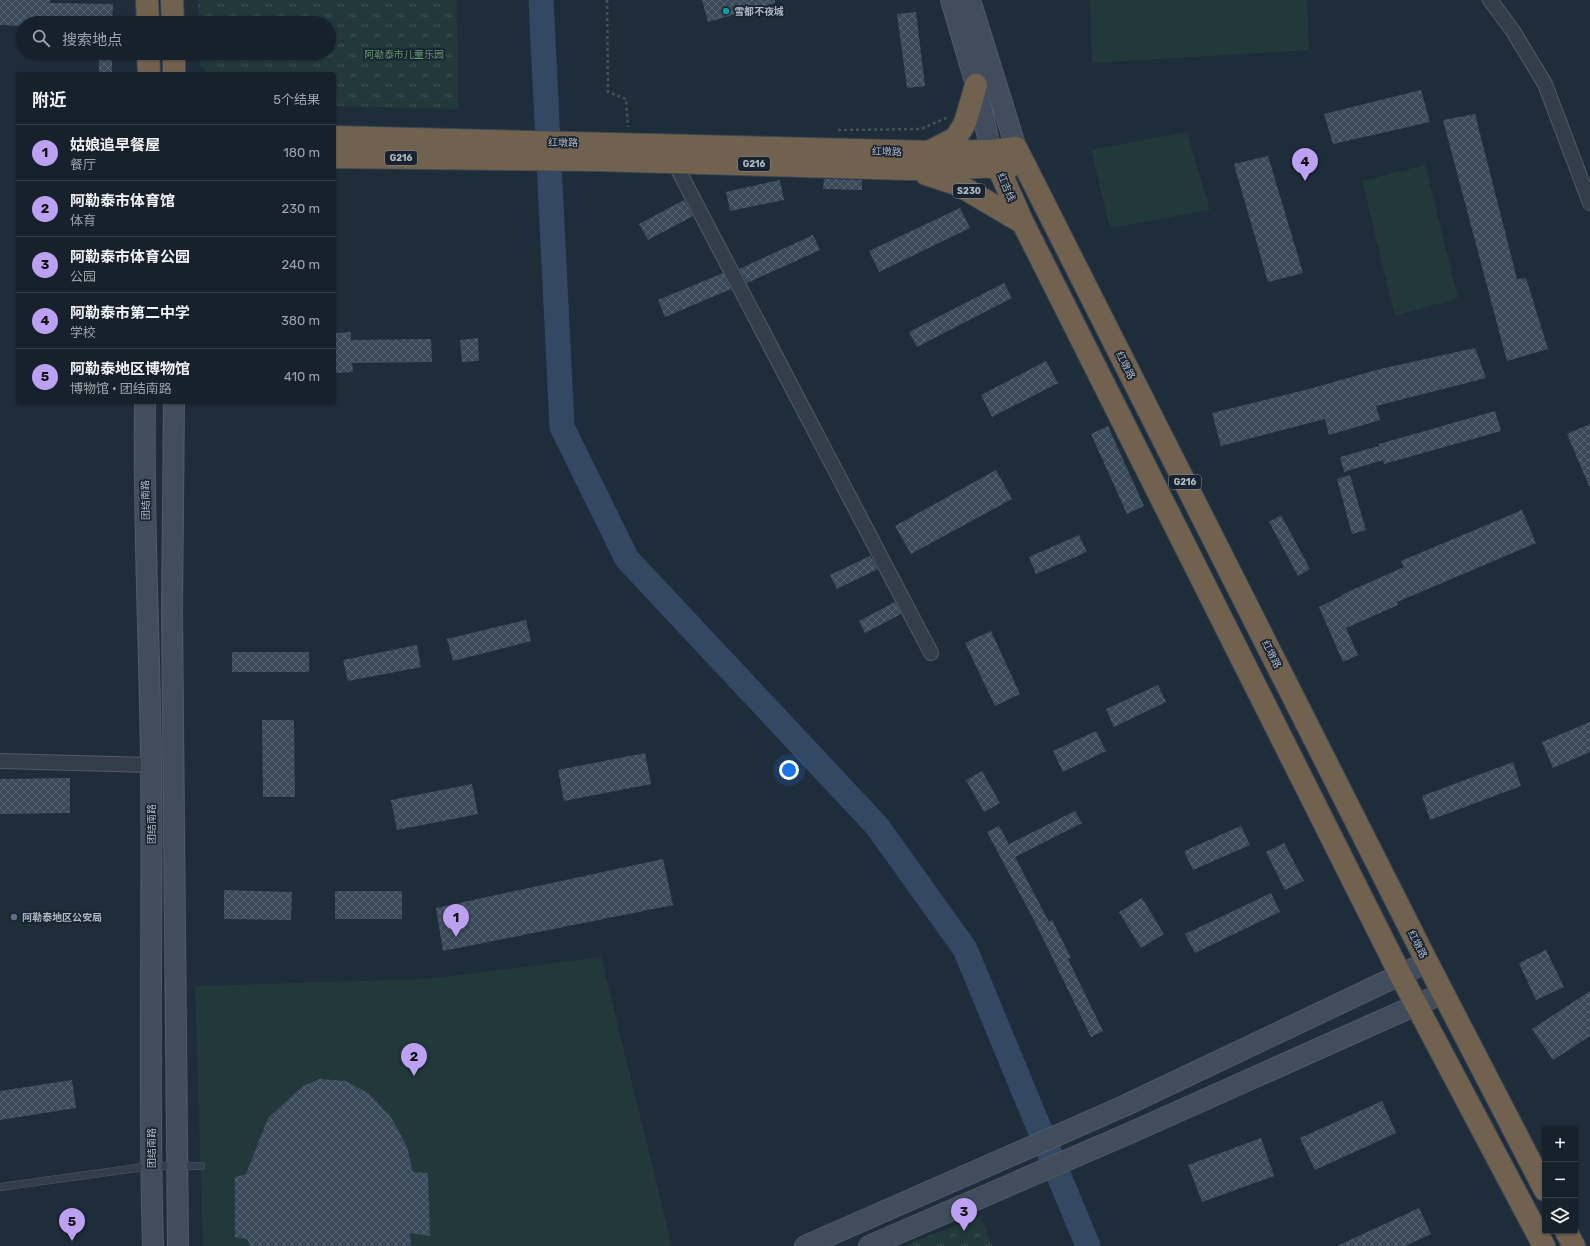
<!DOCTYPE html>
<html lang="zh">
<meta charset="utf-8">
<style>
body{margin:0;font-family:Rubik,"Noto Sans SC",sans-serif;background:#242e38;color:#f1f3f6}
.controls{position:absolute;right:12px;bottom:12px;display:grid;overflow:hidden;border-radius:4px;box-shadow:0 1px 3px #0004}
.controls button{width:36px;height:36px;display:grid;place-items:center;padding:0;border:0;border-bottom:1px solid #363e48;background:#17212c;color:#f1f3f6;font:20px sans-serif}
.you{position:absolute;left:789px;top:770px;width:14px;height:14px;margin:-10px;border:3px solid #fff;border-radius:50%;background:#1a73e8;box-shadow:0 0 0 6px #1a73e833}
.badge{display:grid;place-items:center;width:26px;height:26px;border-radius:50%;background:#bca0f2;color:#111;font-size:13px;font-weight:700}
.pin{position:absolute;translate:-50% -33px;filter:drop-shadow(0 1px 2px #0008)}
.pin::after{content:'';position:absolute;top:21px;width:14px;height:12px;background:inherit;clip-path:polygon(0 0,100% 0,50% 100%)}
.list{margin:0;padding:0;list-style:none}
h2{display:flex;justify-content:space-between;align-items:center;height:52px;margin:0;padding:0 16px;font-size:17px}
h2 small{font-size:13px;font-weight:400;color:#9ea3a9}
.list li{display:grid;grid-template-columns:26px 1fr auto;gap:12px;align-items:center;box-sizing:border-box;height:56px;padding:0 16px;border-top:1px solid #363e48}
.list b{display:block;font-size:15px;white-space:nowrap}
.list p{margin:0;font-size:13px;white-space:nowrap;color:#9ea3a9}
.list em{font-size:13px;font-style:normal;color:#9ea3a9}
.icon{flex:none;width:22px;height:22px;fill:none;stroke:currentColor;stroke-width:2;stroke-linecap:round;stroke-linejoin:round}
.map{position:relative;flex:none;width:1590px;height:1246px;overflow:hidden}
.search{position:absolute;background:#17212c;box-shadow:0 1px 3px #0004;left:16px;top:16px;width:320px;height:44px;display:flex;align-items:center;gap:10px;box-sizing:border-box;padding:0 14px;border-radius:22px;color:#9ea3a9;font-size:15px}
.panel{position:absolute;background:#17212c;box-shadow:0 1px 3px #0004;left:16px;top:72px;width:320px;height:332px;border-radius:4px}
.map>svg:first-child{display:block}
.grass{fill:#21393b}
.park{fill:url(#park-tufts)}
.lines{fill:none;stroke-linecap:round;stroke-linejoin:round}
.river{stroke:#324863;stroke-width:25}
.building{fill:url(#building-cross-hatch)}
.lane-casing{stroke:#515b68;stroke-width:8}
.street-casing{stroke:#515b68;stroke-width:16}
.secondary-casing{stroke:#515b68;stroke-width:22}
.highway-casing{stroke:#3e4855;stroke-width:24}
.path{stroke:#3f5658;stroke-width:2.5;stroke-dasharray:3 3;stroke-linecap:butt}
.lane{stroke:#333e4a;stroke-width:7}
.street{stroke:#333e4a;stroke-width:14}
.secondary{stroke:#414d5d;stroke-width:20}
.highway{stroke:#716250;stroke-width:22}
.culture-dot{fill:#0f9aa8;stroke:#19232f;stroke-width:1.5}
.service-dot{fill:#5c6f8a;stroke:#19232f;stroke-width:1.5}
.labels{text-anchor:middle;stroke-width:3.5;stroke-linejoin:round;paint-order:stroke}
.shield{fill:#19232f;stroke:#818b99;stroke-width:1}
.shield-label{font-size:9px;font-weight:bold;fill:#aeb8c7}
.poi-label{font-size:10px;font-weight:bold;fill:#aeb8c7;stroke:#19232f;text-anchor:start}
.park-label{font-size:10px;fill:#64996d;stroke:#19232f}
.street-label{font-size:10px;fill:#aeb8c7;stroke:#19232f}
</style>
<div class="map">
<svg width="1590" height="1246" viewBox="0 0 1590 1246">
<defs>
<pattern id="park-tufts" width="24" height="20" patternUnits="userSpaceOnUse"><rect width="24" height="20" fill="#21393b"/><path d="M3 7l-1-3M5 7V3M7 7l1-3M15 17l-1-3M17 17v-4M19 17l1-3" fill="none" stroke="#3f5456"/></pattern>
<pattern id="building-cross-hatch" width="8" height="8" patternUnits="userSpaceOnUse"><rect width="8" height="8" fill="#3b4a5a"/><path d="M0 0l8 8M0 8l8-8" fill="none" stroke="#556270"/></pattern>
</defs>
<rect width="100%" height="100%" fill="#1f2c3a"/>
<path class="grass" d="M1090 0H1307L1309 50 1092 63Z
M1187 132 1210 210 1110 228 1091 150Z
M1425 165 1458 298 1395 316 1362 181Z
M601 957 672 1246H203L195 986 427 979Z"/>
<path class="park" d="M198 0H457L458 109 334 106V74H208L200 64 199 53H329V23H199Z
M981 1216 992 1246H903Z"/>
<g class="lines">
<path class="river" d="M541 0 562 427 627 559 877 826 965 949 1088 1246"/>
</g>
<path class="building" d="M0 0H50V3L113 4 112 23H23V26L0 25Z
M702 0H775V3L708 22Z
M916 12 925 86 907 88 897 14Z
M99 53H112V74H99Z
M1421 90 1430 122 1333 144 1324 114Z
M1475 114 1517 279 1526 278 1548 349 1507 361 1443 120Z
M1268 156 1303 273 1268 282 1234 164Z
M824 179 862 180V190L823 189Z
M780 180 784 200 730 211 726 192Z
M684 200 693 216 648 240 639 224Z
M960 208 970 228 879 272 869 251Z
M813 235 820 250 747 283 739 269Z
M723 273 731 289 665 317 658 300Z
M1004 283 1012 298 917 347 909 332Z
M351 332V340L431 339 432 362 352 363 353 372 335 373 334 333Z
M478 338 479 361 462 362 460 340Z
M1475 348 1486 378 1376 406 1380 420 1329 435 1325 419 1221 446 1212 413 1309 389 1380 369Z
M1046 361 1058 383 992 417 981 395Z
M1495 411 1501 431 1384 464 1383 460 1344 472 1340 457 1379 446V444Z
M1590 424V488L1567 434Z
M1108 426 1144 506 1127 514 1091 434Z
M996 470 1012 499 911 554 895 526Z
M1350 475 1366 530 1352 534 1337 479Z
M1522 510 1536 543 1397 602 1398 605 1346 628 1358 655 1343 662 1319 607 1342 596 1341 595 1404 567 1401 561Z
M1281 515 1310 569 1298 576 1269 522Z
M1079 535 1087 552 1036 574 1029 557Z
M870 556 878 569 837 589 830 575Z
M895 602 901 614 865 633 859 621Z
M526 620 531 641 453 661 447 639Z
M991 631 1020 694 995 706 965 643Z
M417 645 421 667 348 681 343 660Z
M232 652H309V672H232Z
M1158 685 1166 702 1114 727 1106 709Z
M262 720H294L295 797H263Z
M1590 722V752L1553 768 1542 742Z
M1096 731 1106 751 1063 772 1053 751Z
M645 753 651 784 564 801 558 770Z
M1513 762 1521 786 1430 820 1422 796Z
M982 771 1000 803 984 812 966 780Z
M70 778V813L0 814V779Z
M472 784 478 814 397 830 391 800Z
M1075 811 1082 823 1015 857 1049 922 1052 920 1071 958 1068 959 1103 1031 1091 1037 1035 922 987 832 999 826 1009 844Z
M1241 826 1250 845 1193 870 1184 851Z
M1284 843 1304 881 1285 890 1266 852Z
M663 859 673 905 443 951 436 908Z
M224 890 292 892 291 920 224 919Z
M335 891H402V919H335Z
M1271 893 1280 912 1195 953 1185 934Z
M1142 898 1164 934 1141 948 1119 912Z
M1546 950 1564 987 1536 1000 1519 963Z
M1590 991V1036L1553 1060 1532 1029Z
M319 1079 346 1081 369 1094 391 1117 407 1147 413 1172 428 1173 430 1236 410 1233 411 1246H250L247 1239 235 1237V1177L246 1174 268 1118 303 1086Z
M72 1080 76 1108 0 1120V1091Z
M1382 1101 1396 1133 1315 1170 1300 1138Z
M1261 1138 1274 1176 1202 1202 1188 1165Z
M1419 1208 1431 1234 1405 1246H1337Z"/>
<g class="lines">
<g class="lane-casing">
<path id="lane" d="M0 1187 151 1166H201"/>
</g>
<g class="street-casing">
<path id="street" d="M1490 0 1513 31 1545 84 1590 203
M674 162 931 653
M0 761 151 765"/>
</g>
<g class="secondary-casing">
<path id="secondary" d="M951 0 976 85 991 151
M970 0 1016 148
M145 402C143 524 150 645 151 767 153 926 148 1086 153 1246
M174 402 172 611 178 1246
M805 1246 1124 1106 1427 962
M869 1246 1130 1133 1443 993"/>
</g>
<g class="highway-casing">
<path id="highway" d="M147 0 148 23
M172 0 173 23
M148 53 149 74
M174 53V74
M334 137 930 152 991 151 1016 148 1427 962 1545 1190
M931 151 956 138 965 123 976 85
M991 151 1023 223 1400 974 1544 1246
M334 157 598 160 910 169 1011 166
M926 174 957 184 1023 223
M1566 1231 1574 1246"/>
</g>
<path class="path" d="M607 0 608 92 626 99 628 127
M838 130 921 129 948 117"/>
<use href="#lane" class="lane"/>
<use href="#street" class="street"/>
<use href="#secondary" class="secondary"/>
<use href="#highway" class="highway"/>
</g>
<circle class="culture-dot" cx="726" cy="11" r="4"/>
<circle class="service-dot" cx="14" cy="917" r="4"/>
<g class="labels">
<g class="shield">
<rect x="385" y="151" width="32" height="14" rx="3"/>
<rect x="738" y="157" width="32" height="14" rx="3"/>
<rect x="953" y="184" width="32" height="14" rx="3"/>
<rect x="1169" y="475" width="32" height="14" rx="3"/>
</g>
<g class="shield-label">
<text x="401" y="161">G216</text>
<text x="754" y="167">G216</text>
<text x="969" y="194">S230</text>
<text x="1185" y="485">G216</text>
</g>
<g class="poi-label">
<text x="734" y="15">雪都不夜城</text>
<text x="22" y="921">阿勒泰地区公安局</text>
</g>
<g class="park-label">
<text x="404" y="58">阿勒泰市儿童乐园</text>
</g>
<g class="street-label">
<text transform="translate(563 142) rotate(1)" y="4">红墩路</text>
<text transform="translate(887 151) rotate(2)" y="4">红墩路</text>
<text transform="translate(1007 187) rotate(67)" y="4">红吉线</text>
<text transform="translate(1126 365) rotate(63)" y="4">红墩路</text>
<text transform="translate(145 500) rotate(-91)" y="4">团结南路</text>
<text transform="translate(1272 654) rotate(63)" y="4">红墩路</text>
<text transform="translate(151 824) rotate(-90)" y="4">团结南路</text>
<text transform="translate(1418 944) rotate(63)" y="4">红墩路</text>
<text transform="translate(151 1148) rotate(-90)" y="4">团结南路</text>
</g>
</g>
</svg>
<div class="controls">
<button>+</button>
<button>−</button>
<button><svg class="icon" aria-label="layers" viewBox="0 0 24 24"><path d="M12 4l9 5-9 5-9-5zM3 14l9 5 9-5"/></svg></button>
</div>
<div class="you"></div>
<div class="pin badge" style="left:456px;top:937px">1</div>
<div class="pin badge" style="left:414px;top:1076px">2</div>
<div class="pin badge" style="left:964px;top:1231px">3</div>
<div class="pin badge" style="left:1305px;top:181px">4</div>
<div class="pin badge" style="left:72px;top:1241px">5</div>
<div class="search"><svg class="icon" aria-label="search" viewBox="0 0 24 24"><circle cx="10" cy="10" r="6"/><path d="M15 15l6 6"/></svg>搜索地点</div>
<section class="panel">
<h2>附近<small>5个结果</small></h2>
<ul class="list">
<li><span class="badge">1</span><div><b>姑娘追早餐屋</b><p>餐厅</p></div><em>180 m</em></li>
<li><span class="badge">2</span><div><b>阿勒泰市体育馆</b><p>体育</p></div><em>230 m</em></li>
<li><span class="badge">3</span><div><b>阿勒泰市体育公园</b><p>公园</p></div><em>240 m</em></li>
<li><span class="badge">4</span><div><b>阿勒泰市第二中学</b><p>学校</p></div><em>380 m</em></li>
<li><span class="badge">5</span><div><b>阿勒泰地区博物馆</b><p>博物馆 · 团结南路</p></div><em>410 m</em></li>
</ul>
</section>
</div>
